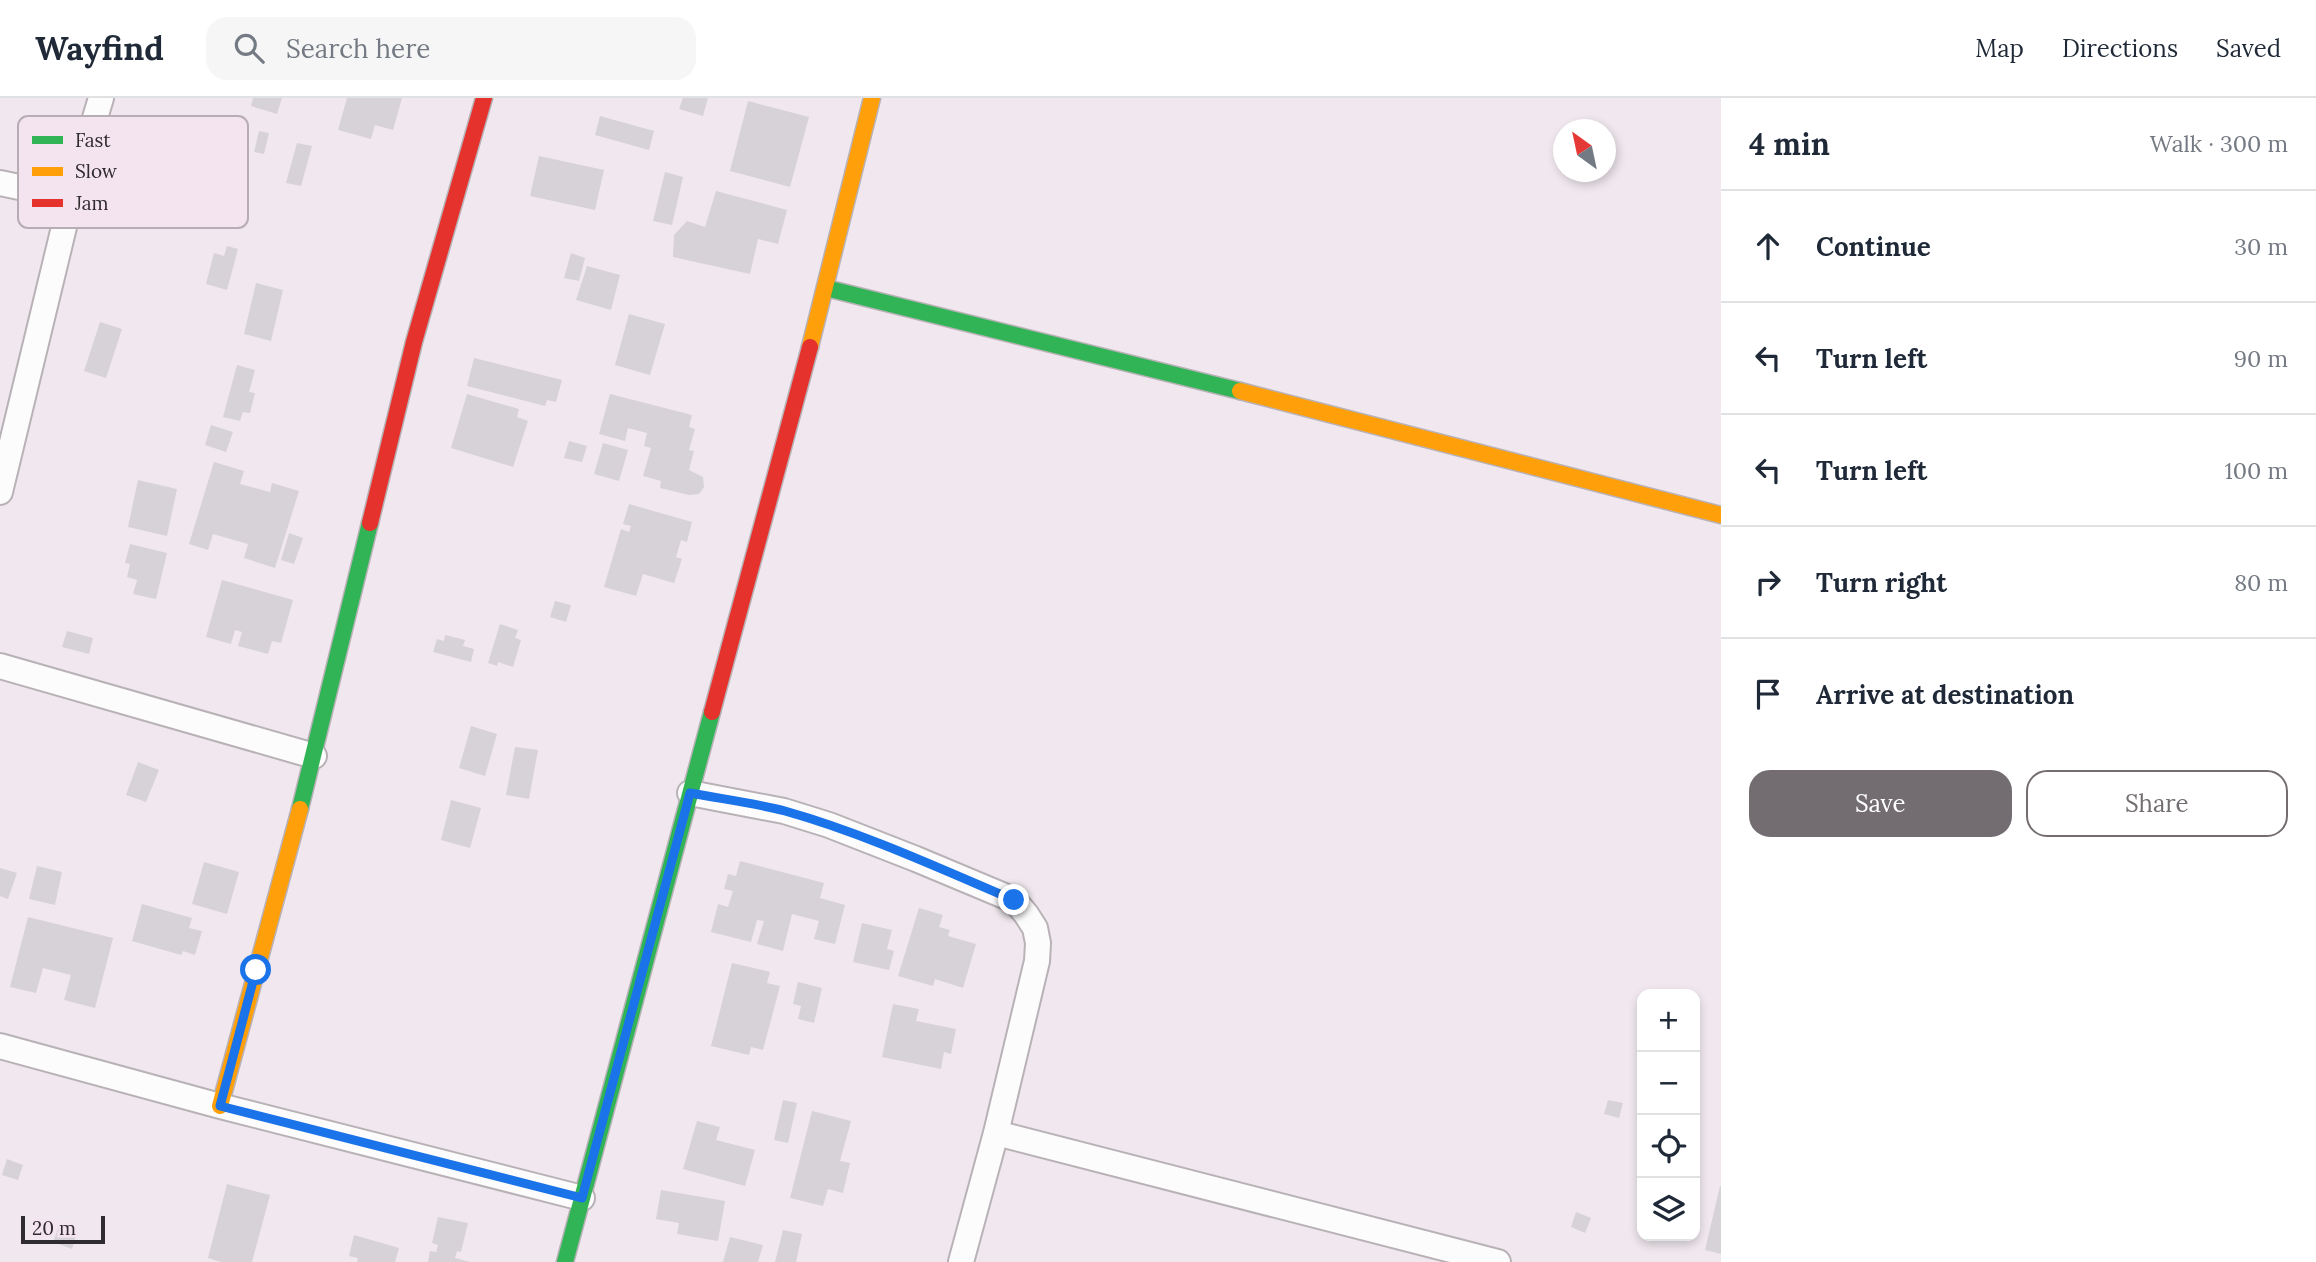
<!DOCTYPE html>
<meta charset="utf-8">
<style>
body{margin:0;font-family:Lora,serif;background:#f6f6f7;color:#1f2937}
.controls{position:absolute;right:21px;bottom:21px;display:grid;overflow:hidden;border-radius:14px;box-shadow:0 4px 10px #0003}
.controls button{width:63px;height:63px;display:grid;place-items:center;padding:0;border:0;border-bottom:2px solid #e0e1e3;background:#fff;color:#1f2937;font:35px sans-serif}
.compass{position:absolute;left:1553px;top:21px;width:63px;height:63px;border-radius:50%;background:#fff;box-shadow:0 4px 10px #0003;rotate:327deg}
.scale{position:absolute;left:21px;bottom:18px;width:84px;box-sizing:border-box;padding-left:7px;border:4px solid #302b2f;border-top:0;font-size:19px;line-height:24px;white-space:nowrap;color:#302b2f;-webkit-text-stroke:5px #f3e4ef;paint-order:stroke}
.stop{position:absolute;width:21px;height:21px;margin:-16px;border:5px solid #1a73e8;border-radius:50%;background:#fff}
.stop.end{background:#1a73e8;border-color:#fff;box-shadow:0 2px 7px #0008}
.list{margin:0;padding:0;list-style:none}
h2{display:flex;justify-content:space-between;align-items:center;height:91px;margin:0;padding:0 28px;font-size:30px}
h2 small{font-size:23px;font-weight:400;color:#747a83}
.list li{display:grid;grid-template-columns:46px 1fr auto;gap:21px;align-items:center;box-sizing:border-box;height:112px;padding:0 28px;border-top:2px solid #e0e1e3}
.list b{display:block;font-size:26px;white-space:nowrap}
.list em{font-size:23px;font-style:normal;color:#747a83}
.actions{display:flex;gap:14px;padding:21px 28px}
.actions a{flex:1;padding:16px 0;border:2px solid #736d72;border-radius:21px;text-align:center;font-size:24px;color:#736d72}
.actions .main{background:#736d72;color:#fff}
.icon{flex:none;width:38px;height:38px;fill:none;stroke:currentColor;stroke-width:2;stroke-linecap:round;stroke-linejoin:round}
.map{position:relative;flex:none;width:1721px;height:1164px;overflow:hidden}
header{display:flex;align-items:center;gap:42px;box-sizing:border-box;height:98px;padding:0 35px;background:#fff;border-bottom:2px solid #e0e1e3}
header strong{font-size:33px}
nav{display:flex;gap:38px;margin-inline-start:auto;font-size:24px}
.search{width:490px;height:63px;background:#f6f6f7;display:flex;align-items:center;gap:18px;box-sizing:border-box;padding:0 24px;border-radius:21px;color:#747a83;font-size:26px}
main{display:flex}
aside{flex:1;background:#fff}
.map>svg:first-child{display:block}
.building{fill:#d7d2d7}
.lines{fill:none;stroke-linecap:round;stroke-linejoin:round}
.street-casing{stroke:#b8b2b7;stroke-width:28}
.fast-casing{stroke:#b8b2b7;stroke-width:19}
.slow-casing{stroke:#b8b2b7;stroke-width:19}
.jam-casing{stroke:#b8b2b7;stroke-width:19}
.street{stroke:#fdfcfc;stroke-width:24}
.fast{stroke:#30b455;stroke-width:16}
.slow{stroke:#ff9f0a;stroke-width:16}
.jam{stroke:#e5322d;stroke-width:16}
.route{stroke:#1a73e8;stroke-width:9}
.key{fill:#f3e4ef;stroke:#b8acb5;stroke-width:2}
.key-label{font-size:19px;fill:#302b2f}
</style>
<header>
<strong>Wayfind</strong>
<div class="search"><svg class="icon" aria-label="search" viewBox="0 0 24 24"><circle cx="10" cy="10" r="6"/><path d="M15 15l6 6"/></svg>Search here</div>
<nav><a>Map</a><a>Directions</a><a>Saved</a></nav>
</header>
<main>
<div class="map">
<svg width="1721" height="1164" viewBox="0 0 1721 1164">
<rect width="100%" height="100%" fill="#f0e8ee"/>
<path class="building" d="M253 0H282L277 16 251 8Z
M347 0H402L393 32 375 27 371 41 338 32Z
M683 0H708L703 18 679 11Z
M748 3 809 19 790 89 730 73Z
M600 18 654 33 649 52 595 37Z
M259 33 269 35 264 56 254 54Z
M297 45 312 48 301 88 286 85Z
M539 58 604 72 595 112 530 98Z
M665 74 683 79 672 127 653 123Z
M716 93 787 112 778 146 758 141 750 176 673 159 674 137 687 123 705 129Z
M227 148 238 151 227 192 206 186 214 155 224 158Z
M571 155 585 160 579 183 564 180Z
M587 168 620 177 611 212 576 202Z
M256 185 283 192 271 243 244 236Z
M629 216 665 226 650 277 615 267Z
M100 224 122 231 106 280 84 273Z
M474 260 562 282 556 304 547 302 545 308 467 288Z
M237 267 255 272 249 294 255 295 250 315 243 314 240 323 223 319Z
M467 296 519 311 517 319 528 323 513 369 451 350Z
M610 296 692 317 689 329 695 331 689 352 694 353 689 372 703 379 704 389 699 396 689 397 660 390 661 383 643 378 651 350 644 348 647 335 628 330 625 343 599 336Z
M211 327 233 334 226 354 205 347Z
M569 343 587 348 582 364 564 360Z
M603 345 628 352 619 383 594 376Z
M214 364 244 373 240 386 270 394 272 385 299 393 275 470 244 460 248 446 213 436 208 452 189 446Z
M138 382 177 391 167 438 128 429Z
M629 406 692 424 687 444 681 442 676 459 682 461 674 485 643 476 636 498 604 489 621 431 629 434 631 428 623 426Z
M289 435 303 440 294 466 281 462Z
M130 446 167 455 156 501 133 496 137 482 127 479 130 466 125 465Z
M222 482 293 502 281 545 272 543 268 556 238 548 242 534 235 532 231 546 206 539Z
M555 503 571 507 566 524 550 519Z
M500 526 518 532 515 540 521 542 513 569 498 564 497 568 488 565Z
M67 533 93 540 89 556 62 549Z
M445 537 465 542 463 548 474 551 471 564 433 554 437 541 444 543Z
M471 628 497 636 485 678 459 670Z
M515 649 538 652 529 701 506 697Z
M138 664 159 672 146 704 126 697Z
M451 702 481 710 470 750 441 742Z
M740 763 824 785 820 800 845 807 835 846 814 841 819 823 792 816 783 853 757 846 764 823 757 822 751 844 711 834 718 806 728 809 733 793 724 791 728 776 736 778Z
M204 764 239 774 227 816 192 806Z
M37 768 62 774 55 807 29 801Z
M0 770 17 775 8 801 0 798Z
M142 806 192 820 189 830 202 833 195 857 183 853 181 857 132 843Z
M919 810 943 817 939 829 950 832 948 838 976 846 963 890 935 881 933 888 898 878Z
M28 819 113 840 95 910 64 902 71 877 43 870 36 895 10 889Z
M862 825 892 832 887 851 894 853 889 872 853 864Z
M732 865 770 874 767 885 780 888 763 952 751 949 749 957 711 948Z
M798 884 822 890 814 925 798 921 801 908 793 906Z
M893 906 919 911 916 923 956 931 951 956 944 954 941 971 882 959Z
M783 1002 797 1005 788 1045 774 1042Z
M1608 1002 1623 1005 1619 1020 1604 1016Z
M812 1013 851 1023 840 1063 850 1065 843 1095 828 1091 823 1108 790 1100Z
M697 1023 720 1029 716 1042 755 1052 745 1088 683 1071Z
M7 1061 23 1067 18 1082 2 1077Z
M227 1086 270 1097 252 1164H221L208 1160Z
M1720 1088H1721V1156L1705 1152Z
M661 1092 725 1103 718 1143 677 1136 679 1125 656 1121Z
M1576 1114 1591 1120 1585 1135 1571 1129Z
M438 1119 468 1125 461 1154 457 1153 455 1160 470 1164H428L430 1153 436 1154 438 1147 432 1145Z
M59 1128 77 1134 72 1151 53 1144Z
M783 1132 802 1136 796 1164H775Z
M354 1137 399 1150 395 1164H357L358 1160 349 1158Z
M730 1139 763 1147 758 1164H723Z"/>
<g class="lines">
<g class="street-casing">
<path id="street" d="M0 85 71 100
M0 394 71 100 101 0
M0 568 314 658
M690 695 784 713 829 727 916 761 1014 802 1026 816 1035 830 1038 845 1037 863 996 1035 961 1164
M0 948 220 1008 582 1100
M996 1035 1498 1164"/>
</g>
<g class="fast-casing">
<path id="fast" d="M826 190 1240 293
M300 711 370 425
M565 1164 712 614"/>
</g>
<g class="slow-casing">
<path id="slow" d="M810 249 872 0
M1240 293 1721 417
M220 1008 300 711"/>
</g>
<g class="jam-casing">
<path id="jam" d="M370 425 414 244 484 0
M712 614 810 249"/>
</g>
<use href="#street" class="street"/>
<use href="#fast" class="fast"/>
<use href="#slow" class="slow"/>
<use href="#jam" class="jam"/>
</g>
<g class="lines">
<path class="route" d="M256 872 220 1008 582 1100 690 695C722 701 754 705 785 713 863 735 939 770 1014 802"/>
</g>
<rect x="18" y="18" width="230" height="112" rx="10" class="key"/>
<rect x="32" y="38" width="31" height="8" fill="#30b455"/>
<rect x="32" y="69" width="31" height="9" fill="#ff9f0a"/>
<rect x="32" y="101" width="31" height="8" fill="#e5322d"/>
<g class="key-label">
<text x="75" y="49">Fast</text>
<text x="75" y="80">Slow</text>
<text x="75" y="112">Jam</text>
</g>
</svg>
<div class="controls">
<button>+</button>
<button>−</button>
<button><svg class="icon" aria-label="locate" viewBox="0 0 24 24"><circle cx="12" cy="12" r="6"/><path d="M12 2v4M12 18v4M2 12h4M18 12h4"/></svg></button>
<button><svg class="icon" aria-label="layers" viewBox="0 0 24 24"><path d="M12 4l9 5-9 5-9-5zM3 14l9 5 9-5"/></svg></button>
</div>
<svg class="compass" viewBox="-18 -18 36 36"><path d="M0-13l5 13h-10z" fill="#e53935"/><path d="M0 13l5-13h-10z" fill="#747a83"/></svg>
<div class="scale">20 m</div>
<div class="stop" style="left:256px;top:872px"></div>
<div class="stop end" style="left:1014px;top:802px"></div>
</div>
<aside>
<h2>4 min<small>Walk · 300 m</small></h2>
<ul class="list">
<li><svg class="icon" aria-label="ahead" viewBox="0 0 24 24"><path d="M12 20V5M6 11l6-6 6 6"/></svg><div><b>Continue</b></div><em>30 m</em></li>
<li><svg class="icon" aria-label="left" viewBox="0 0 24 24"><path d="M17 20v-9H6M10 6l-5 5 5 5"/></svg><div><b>Turn left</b></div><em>90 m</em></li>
<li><svg class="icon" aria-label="left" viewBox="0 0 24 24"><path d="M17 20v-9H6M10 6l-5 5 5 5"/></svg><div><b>Turn left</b></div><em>100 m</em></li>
<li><svg class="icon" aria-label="right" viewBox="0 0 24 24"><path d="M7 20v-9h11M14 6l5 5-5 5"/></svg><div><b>Turn right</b></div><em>80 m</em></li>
<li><svg class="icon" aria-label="arrive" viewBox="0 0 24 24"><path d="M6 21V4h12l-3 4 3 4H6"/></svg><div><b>Arrive at destination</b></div></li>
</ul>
<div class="actions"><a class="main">Save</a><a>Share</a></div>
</aside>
</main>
